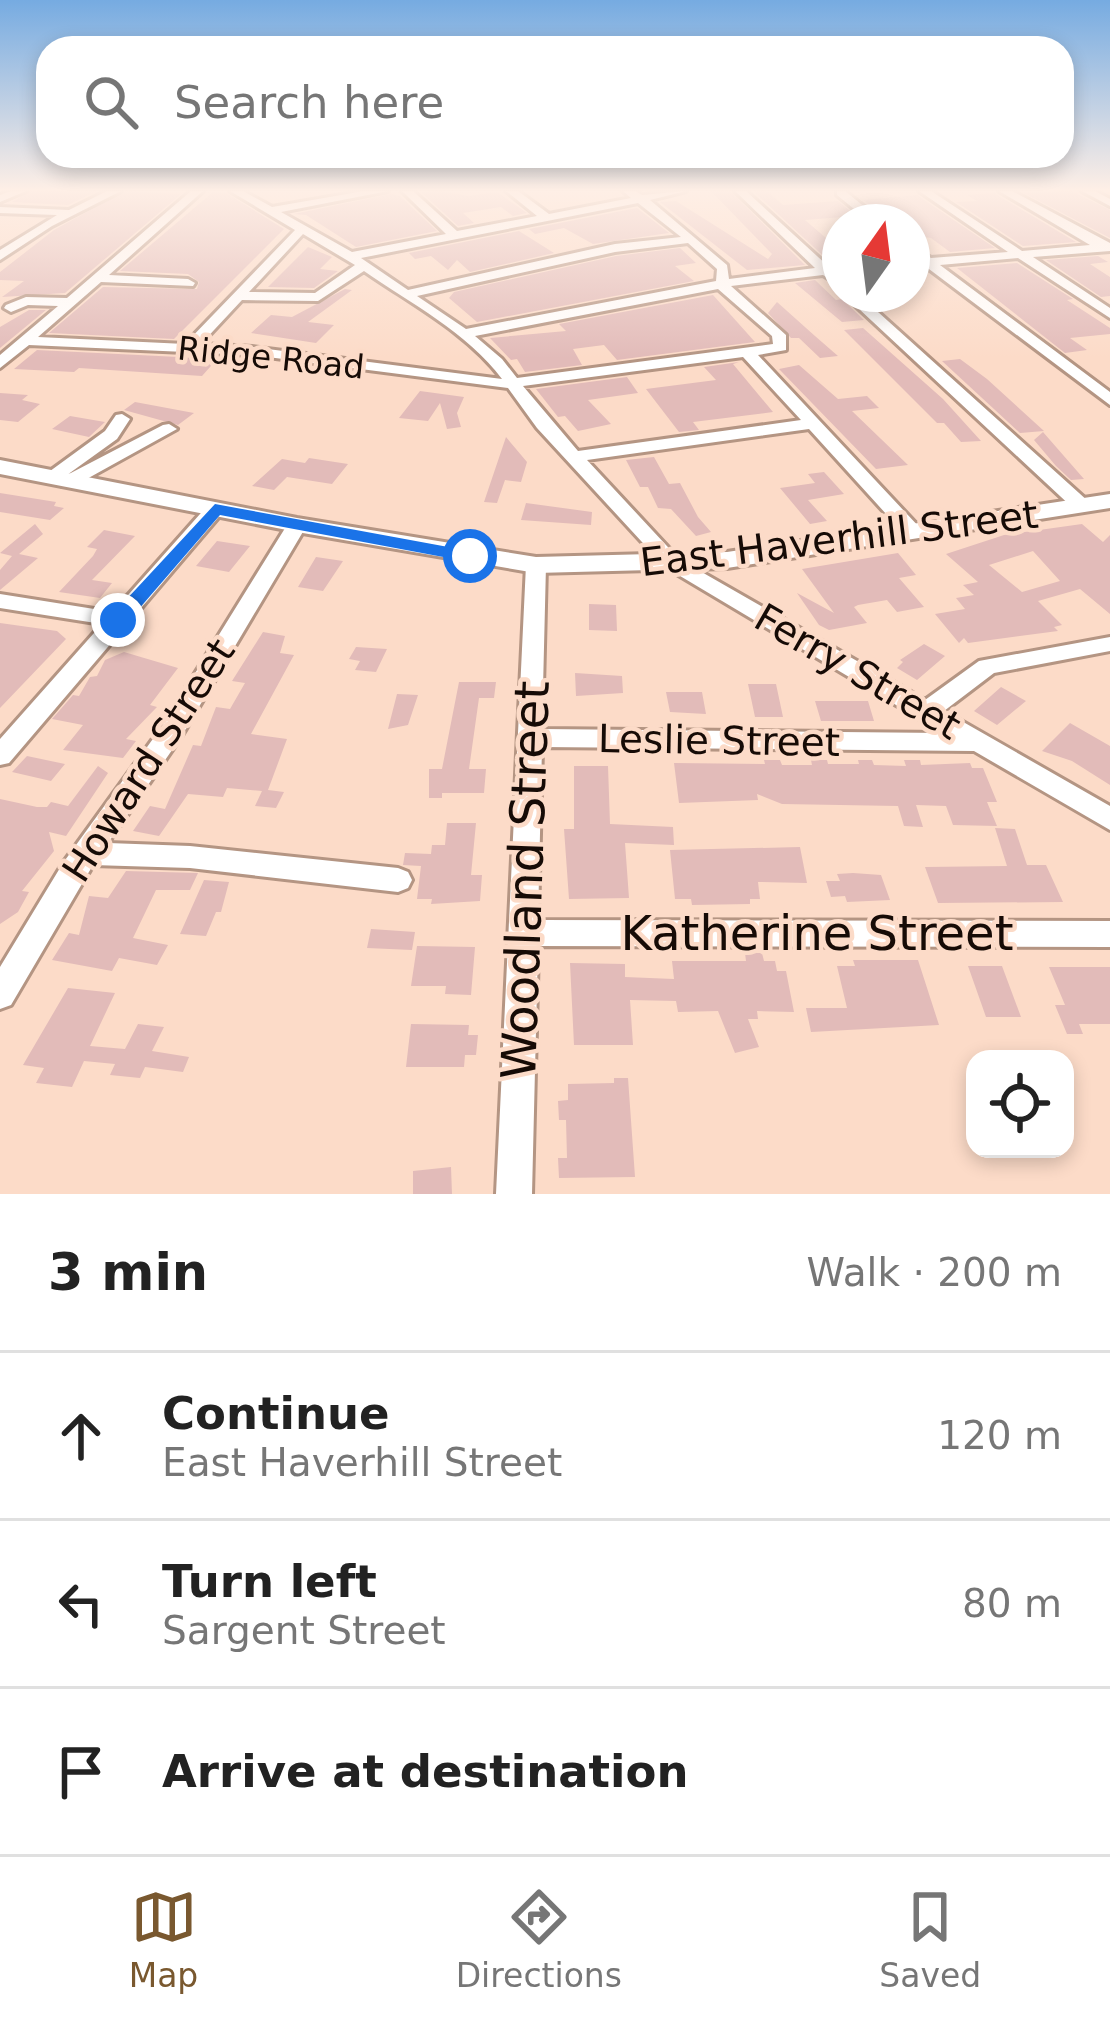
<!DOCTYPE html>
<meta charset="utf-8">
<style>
body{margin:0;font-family:"DejaVu Sans",sans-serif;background:#f2f2f2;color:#222}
.controls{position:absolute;right:36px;bottom:36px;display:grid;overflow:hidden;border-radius:24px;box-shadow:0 6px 18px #0003}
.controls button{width:108px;height:108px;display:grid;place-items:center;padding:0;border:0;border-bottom:3px solid #e0e0e0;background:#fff;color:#222;font:60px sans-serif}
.compass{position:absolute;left:822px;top:204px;width:108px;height:108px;border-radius:50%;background:#fff;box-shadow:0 6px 18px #0003;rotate:14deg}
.stop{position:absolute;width:36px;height:36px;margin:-27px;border:9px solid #1a73e8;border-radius:50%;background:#fff}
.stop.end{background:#1a73e8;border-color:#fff;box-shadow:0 3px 12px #0008}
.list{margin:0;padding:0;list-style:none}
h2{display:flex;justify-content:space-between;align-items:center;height:156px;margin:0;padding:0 48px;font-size:51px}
h2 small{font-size:39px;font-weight:400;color:#767676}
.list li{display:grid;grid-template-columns:78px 1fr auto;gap:36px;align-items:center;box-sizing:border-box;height:168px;padding:0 48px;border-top:3px solid #e0e0e0}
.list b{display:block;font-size:45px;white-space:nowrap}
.list p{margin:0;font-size:39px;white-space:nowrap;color:#767676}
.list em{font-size:39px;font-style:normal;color:#767676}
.icon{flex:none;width:66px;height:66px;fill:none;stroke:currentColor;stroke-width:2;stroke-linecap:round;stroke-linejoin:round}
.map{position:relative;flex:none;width:1110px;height:1194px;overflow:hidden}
.search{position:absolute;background:#fff;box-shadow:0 6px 18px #0003;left:36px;right:36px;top:36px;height:132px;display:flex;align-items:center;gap:30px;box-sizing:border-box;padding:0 42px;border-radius:36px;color:#767676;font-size:45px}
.sheet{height:660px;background:#fff}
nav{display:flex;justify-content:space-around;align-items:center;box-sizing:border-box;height:168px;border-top:3px solid #e0e0e0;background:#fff;font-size:33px;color:#767676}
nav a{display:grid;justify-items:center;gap:6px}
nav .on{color:#79582f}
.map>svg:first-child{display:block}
.building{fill:#e2bbb9;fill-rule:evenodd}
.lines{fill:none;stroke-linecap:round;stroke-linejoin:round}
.minor-casing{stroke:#b49583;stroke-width:6}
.major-casing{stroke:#b49583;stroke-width:6}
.minor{fill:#fff;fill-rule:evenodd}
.major{fill:#fff;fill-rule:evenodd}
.route{fill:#1a73e8}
.labels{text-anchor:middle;stroke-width:9;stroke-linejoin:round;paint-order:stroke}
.far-street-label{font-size:33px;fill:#160b06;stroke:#fcdbc8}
.street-label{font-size:39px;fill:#160b06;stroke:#fcdbc8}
.near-street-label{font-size:48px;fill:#160b06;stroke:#fcdbc8}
</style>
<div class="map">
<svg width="1110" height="1194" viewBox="0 0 1110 1194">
<rect width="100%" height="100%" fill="#fcdbc8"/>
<path class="building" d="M30 191H97L68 205 12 202Z
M125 191 181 194 65 293 2 297 24 281 0 280V272L54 230Z
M441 191 468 196 497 192 527 213 513 216 501 207 463 213 474 223 458 226 421 192Z
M711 191H730L805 265 747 270 660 202 676 201 768 259 772 254Z
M753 191H767L783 205 838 201 856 216 805 220 840 250V261L830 262Z
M1071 191 1110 210V238L1024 193Z
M213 192 226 193 284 229 174 339 49 333 103 287 197 289 199 282 188 274 120 271Z
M995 193 997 195 1076 242 1023 246 956 202 977 201 967 195Z
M391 194 400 196 437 231 356 247 306 215 294 214Z
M917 195 930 204 995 248 950 252 931 238 912 235V222H894L863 200Z
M637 208 669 233 593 244 564 228 535 234 529 229Z
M519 231 554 253 470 272 457 260 448 270 431 256 415 259 409 253Z
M308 247 332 257 320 269 338 271 314 288 268 287Z
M680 248 696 263 675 266 694 281 477 322 449 298 454 292 616 256Z
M1098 256 1108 262 1090 264 1110 277V296L1101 297 1046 260Z
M1017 263 1073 299 1067 300 1110 328V334L1070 338 1087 350 1065 353 957 268Z
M815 280 836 300 842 299 864 320 842 322 795 283Z
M345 289 352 290 308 322 334 325 316 343 251 333 271 315 292 317Z
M713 295 755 342 617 360 604 345 573 349 582 365 525 372 517 359 511 360 490 338 566 331 559 324Z
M777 302 815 336 838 356 820 358 799 338H791L768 313Z
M29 310H46L0 348V327Z
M863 328 943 399 981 441 961 442 944 423H937L844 330Z
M37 350 199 358H218L202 376 79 368 74 372 14 369Z
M960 359 987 379 1044 431 1020 433 942 361Z
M739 362 733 364 773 412 693 422 699 430 679 432 646 389 716 380 704 367Z
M799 365 838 399 867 396 879 408 852 411 908 465 876 469 779 369Z
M627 377 638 393 588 400 611 424 578 431 565 416 558 417 536 389Z
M420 391 464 397 457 413 461 427 447 429 440 403 428 421 399 418Z
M0 393 28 395 22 400 40 404 18 422 0 420Z
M135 402 194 413 178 425 124 410Z
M70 416 105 422 89 437 52 429Z
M1043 432 1084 479 1071 480 1056 466 1034 440Z
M506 437 527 462 521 482 505 480 497 503 484 502Z
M654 457 669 484 680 483 698 517 711 532 696 536 671 509 658 508 648 487H640L626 460Z
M309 458 348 464 332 484 287 477 274 490 252 486 282 459 305 463Z
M824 472 844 494 808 500 827 521 810 524 780 488 815 483 808 474Z
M0 493 56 502 54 506 64 508 50 520 0 512Z
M526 503 592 512 591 525 521 520Z
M35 524 43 534 19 554 38 558 0 590V570L12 556 0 553Z
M1082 524 1103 542 1110 535V614L1080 589 1038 601 1062 625 1054 627 1058 631 968 643 964 638 959 643 935 614 965 609 956 598 974 595 963 585 978 582 946 554 1004 535ZM1033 551 1060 581 1022 592 989 565Z
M104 530 135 536 92 580 112 583 100 598 59 592 93 556 97 549 87 547Z
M217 541 250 546 229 572 196 566Z
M898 553 916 575 899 578 924 607 897 612 887 600 858 605 854 607 867 623 829 630 819 625 797 593 834 613 802 569Z
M316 557 343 561 323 591 298 587Z
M589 604 616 605 617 631 589 630Z
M0 623 57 631 66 639 0 708Z
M263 632 285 636 280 653 294 655 251 734 287 739 268 790 284 792 276 808 255 806 262 791 227 788 223 797 188 794 159 836 133 831 150 806 165 809 193 745 201 746 216 707 230 709 245 683 232 681Z
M924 644 945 656 917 680 897 668 903 662 900 660Z
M356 647 387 649 376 672 355 670 360 661 349 659Z
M124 652 178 668 150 705 157 707 126 739 136 741 123 758 63 750 83 725 52 719 73 695 79 696 90 677 97 676 105 660Z
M575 673 622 676 623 693 576 696Z
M459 682H496L494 698H479L469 769H486L484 793H442V798H429V769H442Z
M748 684H776L783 717H755Z
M1001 687 1026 701 997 725 974 711Z
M666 692H702L706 714 670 712Z
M397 694 418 695 408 725 388 729Z
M815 701H868L874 721H821Z
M1070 723 1110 746V785L1072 761 1042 751Z
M27 756 65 764 51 781 12 772Z
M764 760H780L782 765H812L811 760H827L828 764H859L858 760H872L874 765 906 766 904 760H920L921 765 970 763 972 768H983L997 802H987L997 826 953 825 946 806 916 805 923 827 904 826 898 806 782 804 757 794 758 800 679 803 674 763 765 764Z
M98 766 108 773 66 836 49 832 54 851 22 891 29 892 18 912 0 924V799L37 807H47L51 802 68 806Z
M574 766H608L610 824 673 827 674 845 625 843 629 898 569 899 564 829H574Z
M447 823H476L471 875H482L480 901 431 904 432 899H417L421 866 403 865 405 853 431 854 432 845H445Z
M995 828 1015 829 1027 865H1046L1063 902 938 903 925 867 1007 866Z
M800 847 807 883 758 882 760 899H750V904L692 905 691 899H675L670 850Z
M126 871 198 873 190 890H156L133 938 168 945 157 965 119 958 112 971 52 960 69 933 79 935 89 896 108 898Z
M853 873 881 875 890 900 847 902 845 896 831 897 826 881H840L837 874Z
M204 880 229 882 221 912H216L206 936 180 934Z
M371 929 415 932 412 950 367 948Z
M417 946 475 947 471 995 445 994 446 986H411Z
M745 953H762L764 961H775L777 971H786L794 1012 757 1011 758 1019H748L759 1047 735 1053 718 1011 678 1012 676 1001 630 1000 633 1045H574L570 963 625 964V977L674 979 672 961H746Z
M853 960H918L939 1025 811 1032 806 1008H847L837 966H855Z
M968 966H1002L1021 1017H986Z
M1049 967H1110V1024H1079L1083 1034H1067L1055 1005H1065Z
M68 988 115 993 90 1046 125 1049 138 1024 164 1027 152 1051 189 1057 183 1072 145 1067 140 1078 110 1075 115 1064 84 1061 72 1087 36 1083 44 1068 23 1065Z
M411 1024 469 1025 468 1035H478L476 1055H465L464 1067H406Z
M614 1078H628L635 1177 559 1178 558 1158H567L566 1120H559L558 1101 568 1100V1084L614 1083Z
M451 1167 452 1194H413V1171Z"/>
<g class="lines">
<g class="minor-casing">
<path id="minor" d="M11 191H26L0 202V195Z
M107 191H121L52 226 0 260V250L57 215 0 213V207L69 210Z
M191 191H203L109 275 188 279 195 283 193 286 101 282 38 337 185 344 295 230 230 191H243L272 207 364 191H388L281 212 352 252 446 234 402 191H413L457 231 537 216 506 191H518L549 214 631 198 623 191H635L642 195 686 191 650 200 727 265 729 279 815 268 735 191H746L829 267 840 266V274L831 280 823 275 731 286 786 335V350L758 355 921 529 924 533 921 537H907L809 429 587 460 679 559 925 700 979 661 1110 637V651L994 673 944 711 1110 806V830L974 751 542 747 538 920 1110 921V947L538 946 532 1194H496L526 565 529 561 536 559 546 565 542 729 943 733 665 567 537 428 508 388 252 355 29 345 0 368V355L58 306 28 305 11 312 4 308 6 305 26 297 67 298ZM638 203 681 237 615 244 408 290 361 258ZM303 234 355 265 315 293 249 292ZM688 243 717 269 716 281 466 329 417 296 615 252ZM364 271C410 303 468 333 502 379L252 347 201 344 242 300 318 301ZM718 289 772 336 773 344 517 378 502 359 475 336ZM743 357 801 420 578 451 523 386Z
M837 191H845L883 222H870L837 195Z
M919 191H931L1022 251 1090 245 999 191H1012L1110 243V251L1033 257 1110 308V318L1018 258 940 265 1110 392V405L925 266H915L913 263 917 260 912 256V246L931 258 1008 252Z
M1082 191H1095L1110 199V206Z
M843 294H858L1089 502 1091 506 1089 510H1075Z
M122 414 130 419 117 439 67 475 163 425 169 424 177 429 74 486H62L60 481 46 482 43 478 46 474 105 431 116 415Z
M215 503 222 505 224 509 222 513 9 763 0 765V739L102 624 0 608V594L113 612 208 505Z
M297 519 307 525 181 737 108 843 190 846 398 868 408 872 412 880 408 888 398 892 190 868 93 865 11 1005 0 1009V967L63 863 163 725 287 525Z"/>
</g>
<g class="major-casing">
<path id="major" d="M0 460 297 518 536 557 727 552 1110 494V508L727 568 536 573 297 532 0 474Z"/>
</g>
<use href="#minor" class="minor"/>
<use href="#major" class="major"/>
</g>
<linearGradient id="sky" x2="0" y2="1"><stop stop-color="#76abe1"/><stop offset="0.53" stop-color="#feefe6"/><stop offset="1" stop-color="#feefe6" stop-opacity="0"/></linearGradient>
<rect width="1110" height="358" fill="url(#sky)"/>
<path class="route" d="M215 504 470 551 479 556 470 562 220 515 125 625H111V616Z"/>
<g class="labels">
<g class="far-street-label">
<text transform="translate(271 357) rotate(6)" y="12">Ridge Road</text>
</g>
<g class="street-label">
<text transform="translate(839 538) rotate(-7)" y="14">East Haverhill Street</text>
<text transform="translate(858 671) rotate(30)" y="14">Ferry Street</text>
<text transform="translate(719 740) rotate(1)" y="14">Leslie Street</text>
<text transform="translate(148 760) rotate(-57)" y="14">Howard Street</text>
</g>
<g class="near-street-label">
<text transform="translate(525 880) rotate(-88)" y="17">Woodland Street</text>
<text x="817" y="950">Katherine Street</text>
</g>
</g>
</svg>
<div class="controls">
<button><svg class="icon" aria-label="locate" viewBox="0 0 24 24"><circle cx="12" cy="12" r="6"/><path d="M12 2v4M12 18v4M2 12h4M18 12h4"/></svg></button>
</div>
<svg class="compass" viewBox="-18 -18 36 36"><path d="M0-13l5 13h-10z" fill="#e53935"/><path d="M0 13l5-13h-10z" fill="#767676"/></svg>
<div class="stop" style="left:470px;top:556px"></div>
<div class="stop end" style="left:118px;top:620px"></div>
<div class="search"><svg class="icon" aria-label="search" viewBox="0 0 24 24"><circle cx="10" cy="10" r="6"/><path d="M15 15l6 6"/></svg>Search here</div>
</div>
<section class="sheet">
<h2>3 min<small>Walk · 200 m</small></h2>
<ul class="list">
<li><svg class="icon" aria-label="ahead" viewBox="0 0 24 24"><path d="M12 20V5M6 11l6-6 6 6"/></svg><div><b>Continue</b><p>East Haverhill Street</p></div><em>120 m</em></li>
<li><svg class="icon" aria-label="left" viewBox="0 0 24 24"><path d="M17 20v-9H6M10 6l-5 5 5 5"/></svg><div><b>Turn left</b><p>Sargent Street</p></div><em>80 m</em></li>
<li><svg class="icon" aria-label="arrive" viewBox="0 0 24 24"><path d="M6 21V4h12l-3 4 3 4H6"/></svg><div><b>Arrive at destination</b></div></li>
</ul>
</section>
<nav>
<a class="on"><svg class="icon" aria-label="map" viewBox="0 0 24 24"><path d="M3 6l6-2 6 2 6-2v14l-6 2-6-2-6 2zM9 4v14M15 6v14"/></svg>Map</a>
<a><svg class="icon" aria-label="directions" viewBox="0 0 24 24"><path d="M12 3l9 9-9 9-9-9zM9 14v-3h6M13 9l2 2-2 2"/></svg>Directions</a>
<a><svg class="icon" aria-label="saved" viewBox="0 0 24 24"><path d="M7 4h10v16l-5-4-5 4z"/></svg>Saved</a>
</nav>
